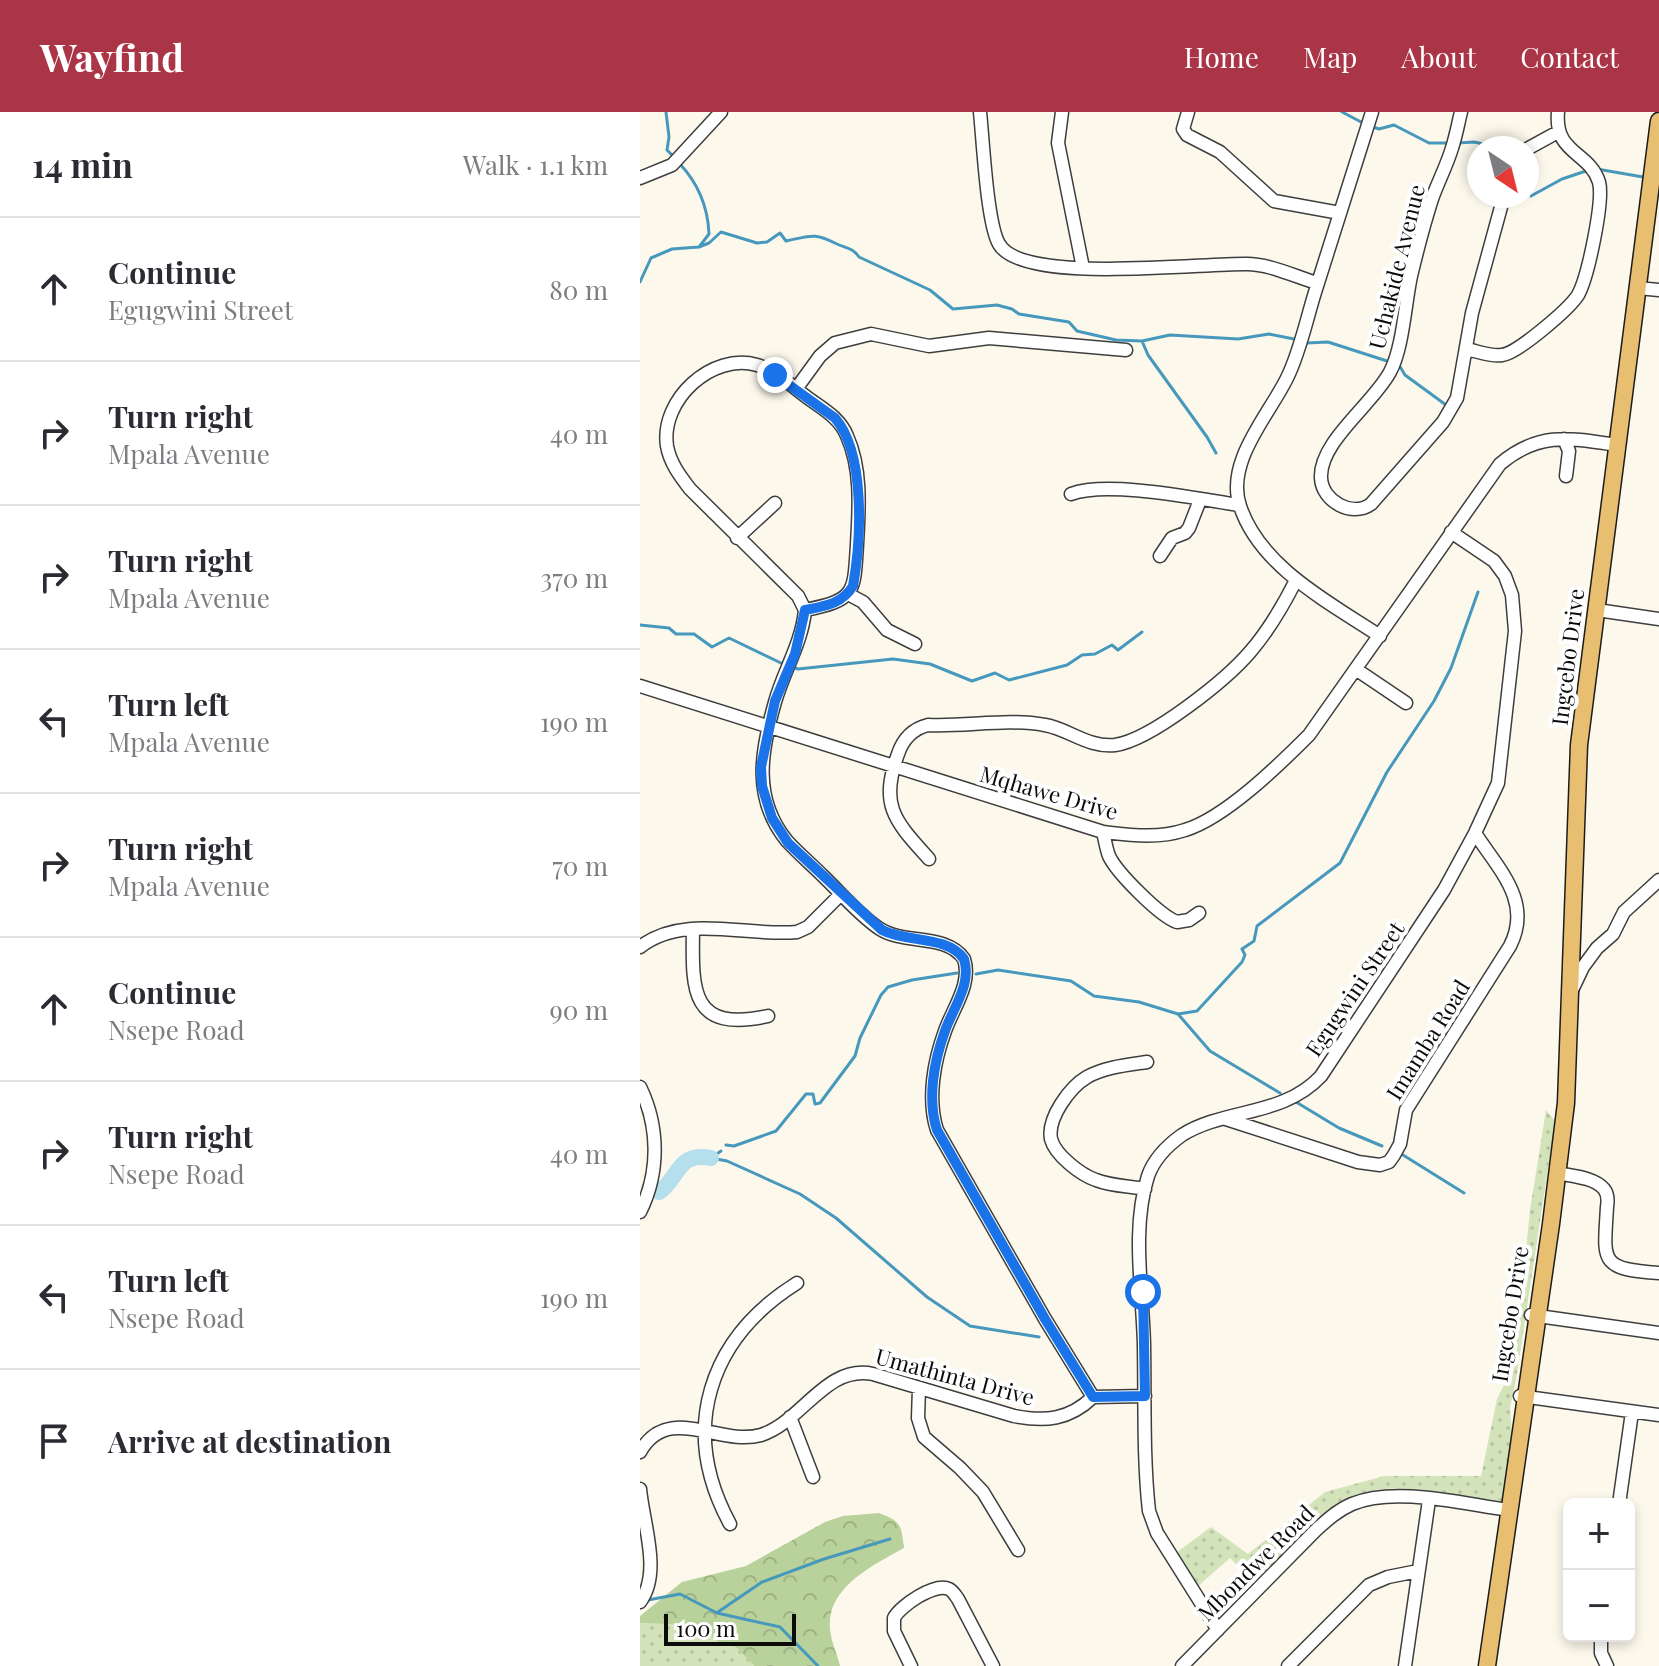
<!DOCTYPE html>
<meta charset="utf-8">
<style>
body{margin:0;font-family:"Playfair Display",serif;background:#f7f7f7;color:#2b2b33}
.controls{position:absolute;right:24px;bottom:24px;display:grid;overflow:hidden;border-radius:12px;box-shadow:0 4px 12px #0003}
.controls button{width:72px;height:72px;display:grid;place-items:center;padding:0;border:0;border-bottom:2px solid #e1e1e2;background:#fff;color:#2b2b33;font:40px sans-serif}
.compass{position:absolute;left:827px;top:24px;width:72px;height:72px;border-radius:50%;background:#fff;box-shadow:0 4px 12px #0003;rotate:145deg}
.scale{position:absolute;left:24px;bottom:20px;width:132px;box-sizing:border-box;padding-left:8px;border:4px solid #0b0b0b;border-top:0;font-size:22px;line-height:28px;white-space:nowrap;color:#0b0b0b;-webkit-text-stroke:6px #fff;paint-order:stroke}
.stop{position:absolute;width:24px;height:24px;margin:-18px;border:6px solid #1a73e8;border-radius:50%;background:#fff}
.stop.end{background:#1a73e8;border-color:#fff;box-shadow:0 2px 8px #0008}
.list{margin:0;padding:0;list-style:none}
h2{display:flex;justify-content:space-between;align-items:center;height:104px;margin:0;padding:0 32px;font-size:34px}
h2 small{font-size:26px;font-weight:400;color:#7c7c81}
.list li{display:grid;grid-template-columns:52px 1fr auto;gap:24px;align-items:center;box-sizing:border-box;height:144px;padding:0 32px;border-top:2px solid #e1e1e2}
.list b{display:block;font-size:30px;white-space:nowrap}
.list p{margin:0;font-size:26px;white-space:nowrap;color:#7c7c81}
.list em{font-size:26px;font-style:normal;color:#7c7c81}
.icon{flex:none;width:44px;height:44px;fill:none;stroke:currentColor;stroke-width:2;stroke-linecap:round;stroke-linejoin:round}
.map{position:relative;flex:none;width:1019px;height:1554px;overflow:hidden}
header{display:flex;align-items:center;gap:48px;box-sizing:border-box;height:112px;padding:0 40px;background:#aa3546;color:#fff}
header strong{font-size:38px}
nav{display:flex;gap:44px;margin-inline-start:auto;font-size:28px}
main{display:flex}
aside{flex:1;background:#fff}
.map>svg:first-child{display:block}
.grass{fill:url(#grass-dots)}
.forest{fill:url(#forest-crowns)}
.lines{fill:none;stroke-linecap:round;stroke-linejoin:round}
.stream{stroke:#4699bc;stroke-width:3}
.river{stroke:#b6dfee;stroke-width:16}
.minor-casing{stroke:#3e3e3e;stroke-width:15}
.major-casing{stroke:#1c1c1c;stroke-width:19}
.minor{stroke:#fff;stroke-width:12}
.major{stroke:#e8be71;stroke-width:16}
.route{stroke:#1a73e8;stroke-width:10}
.labels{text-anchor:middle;stroke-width:8;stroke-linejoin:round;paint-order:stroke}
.street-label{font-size:22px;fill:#0b0b0b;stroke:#fff}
</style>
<header>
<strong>Wayfind</strong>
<nav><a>Home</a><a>Map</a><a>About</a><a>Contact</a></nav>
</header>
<main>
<aside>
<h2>14 min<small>Walk · 1.1 km</small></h2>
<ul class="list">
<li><svg class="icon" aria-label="ahead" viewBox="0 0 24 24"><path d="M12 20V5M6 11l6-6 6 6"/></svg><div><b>Continue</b><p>Egugwini Street</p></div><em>80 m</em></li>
<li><svg class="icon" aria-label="right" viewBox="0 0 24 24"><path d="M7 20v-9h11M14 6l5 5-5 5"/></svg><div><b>Turn right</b><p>Mpala Avenue</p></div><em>40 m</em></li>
<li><svg class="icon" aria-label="right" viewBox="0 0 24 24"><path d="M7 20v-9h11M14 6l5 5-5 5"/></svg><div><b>Turn right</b><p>Mpala Avenue</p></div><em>370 m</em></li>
<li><svg class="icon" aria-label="left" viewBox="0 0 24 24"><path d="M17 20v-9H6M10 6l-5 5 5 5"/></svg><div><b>Turn left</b><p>Mpala Avenue</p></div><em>190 m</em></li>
<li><svg class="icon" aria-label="right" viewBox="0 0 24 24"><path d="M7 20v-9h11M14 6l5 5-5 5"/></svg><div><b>Turn right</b><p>Mpala Avenue</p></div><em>70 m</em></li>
<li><svg class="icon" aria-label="ahead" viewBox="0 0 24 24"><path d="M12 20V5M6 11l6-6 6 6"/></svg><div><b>Continue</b><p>Nsepe Road</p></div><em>90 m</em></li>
<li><svg class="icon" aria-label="right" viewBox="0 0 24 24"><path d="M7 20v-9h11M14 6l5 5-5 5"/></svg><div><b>Turn right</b><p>Nsepe Road</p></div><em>40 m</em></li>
<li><svg class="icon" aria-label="left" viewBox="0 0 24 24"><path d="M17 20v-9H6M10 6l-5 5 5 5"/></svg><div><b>Turn left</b><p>Nsepe Road</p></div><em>190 m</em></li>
<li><svg class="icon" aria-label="arrive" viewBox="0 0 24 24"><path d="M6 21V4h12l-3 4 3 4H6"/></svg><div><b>Arrive at destination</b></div></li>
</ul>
</aside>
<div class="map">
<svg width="1019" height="1554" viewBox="0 0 1019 1554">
<defs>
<pattern id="grass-dots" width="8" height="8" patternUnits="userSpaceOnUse" patternTransform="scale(2)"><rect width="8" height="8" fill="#d3e3ba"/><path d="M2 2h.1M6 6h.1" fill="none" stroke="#b4c19f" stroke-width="1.8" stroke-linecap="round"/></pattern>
<pattern id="forest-crowns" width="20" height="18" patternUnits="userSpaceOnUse" patternTransform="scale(2)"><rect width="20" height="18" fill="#b9d19b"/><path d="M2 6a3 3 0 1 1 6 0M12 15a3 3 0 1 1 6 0" fill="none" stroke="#9eb284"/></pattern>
</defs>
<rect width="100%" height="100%" fill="#fdf8ec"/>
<path class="grass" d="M906 998 915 1009 914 1017 876 1268 870 1295 872 1321 864 1389C809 1385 738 1359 690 1397 663 1419 640 1447 615 1471L590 1446 557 1475 536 1441 571 1415 608 1442 685 1380 744 1364H841L857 1287 864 1273 880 1198 890 1098Z
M0 1511 47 1513 69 1522 81 1533 96 1535 114 1554H0Z"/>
<path class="forest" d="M239 1401C262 1410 261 1413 264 1436 234 1453 186 1475 190 1517 191 1529 197 1542 200 1554H114L96 1535 81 1533 69 1522 47 1513 0 1511V1504L42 1470 106 1454 185 1410 203 1404Z"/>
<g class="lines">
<path class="stream" d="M26 0 29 25 27 38 34 45
M702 0 723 11
M733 15 739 17 754 13 789 31H811
M818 31 834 30 858 35
M957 57 1003 65
M891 84 922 67 949 58
M59 135 69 131 81 120 117 131 127 130 140 121 146 129C171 124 173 120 197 132 206 136 213 136 219 145L290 178 313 197 357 193 372 197 379 202 429 210 437 219 476 228 502 229 530 223 598 227 629 222 654 227
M0 170 11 146 32 137 59 135 69 122C68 95 58 71 39 51
M502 229 508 243 567 325 576 341
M667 231 688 230 747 249
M759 253 765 263 806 293
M0 513 29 516 36 522H54L72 535 89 526 143 552
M150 554 158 557 253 547 290 552 332 569 355 561 369 568 427 553 442 543 455 542 472 533 478 538 502 520
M336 862 358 858 431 869 454 884 499 890 538 902 557 899 602 850 605 843 602 837 614 829 617 814 700 751 747 660 794 589 811 556 838 480
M538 902 570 939 640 981
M656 990 699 1016 742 1034
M86 1033 94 1034 136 1019 166 982H173L175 992 180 991 215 944 220 926 241 883 248 875 272 868 317 861
M763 1043 824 1081
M71 1046 87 1049 160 1082 196 1106 287 1185 330 1214 399 1225
M71 1046 81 1039
M8 1488 40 1482 77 1501 140 1515 178 1554
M78 1500 122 1470 184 1447 250 1427"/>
<path class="river" d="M19 1080C39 1067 37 1039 71 1046"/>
<g class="minor-casing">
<path id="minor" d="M340 0C343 28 347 112 359 132 382 173 560 151 607 152 630 152 656 165 677 171
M422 0 418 31 443 156
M548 0 543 17 547 23 580 40 634 89 700 101
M732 0C714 58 695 116 677 174 667 204 661 238 647 266 629 303 585 350 600 394 620 455 690 491 740 524
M821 0C818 12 816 24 812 36 807 53 798 70 792 87 784 112 777 139 771 164 765 192 763 236 750 260 733 292 679 330 681 366 682 389 712 406 731 392L803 310 817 286 832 201 864 84
M887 37 918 20
M0 66 32 53 81 0
M998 176 1019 178
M826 237C837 239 851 245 862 243 878 241 929 197 938 183 948 165 964 89 959 70 949 39 914 42 918 0
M156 277 180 244 195 231 231 222 289 234 349 226 486 238
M924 327 929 339 926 364
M431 382C468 368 558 387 599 393
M97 426 135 391
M520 444 532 426 545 421 549 416 560 388
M208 482 223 490 247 518 275 532
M165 498C216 488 214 481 217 432 219 397 222 357 207 324 200 306 183 297 168 286 153 275 135 258 117 253 72 240 20 288 27 334 30 351 40 364 50 377L158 484 165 498C162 531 144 558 135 590 121 639 112 686 147 729 158 741 171 752 182 763 201 781 219 803 240 817 265 833 306 821 324 847 332 872 313 896 305 919 294 949 287 987 297 1018L405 1207 453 1285 505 1284
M957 498 1019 507
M717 558 766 591
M0 574 463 720C490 723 518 727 545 718 585 706 639 653 669 623L860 352C899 319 931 326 977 333
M463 720C465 728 466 736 469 744 477 761 520 804 537 810L549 808 559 801
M289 747C255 709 239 694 258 642 263 627 272 617 288 613 326 615 367 606 405 613 429 617 448 636 475 633 511 628 586 568 610 540 629 518 643 494 656 468
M53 817C52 878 50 921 128 904
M0 835C44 801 106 825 157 820L168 815 201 782
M933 876 943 855 957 836 973 822 984 800 1019 768
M0 975C19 1014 20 1060 0 1100
M586 1007 718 1050 740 1053 749 1050 754 1043 760 1032 766 998 870 834C893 789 858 757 835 721
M917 1061C931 1064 954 1065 964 1077 968 1082 968 1089 967 1095 964 1149 958 1157 1019 1161
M505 1077C489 1074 471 1074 456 1068 441 1063 415 1043 411 1027 407 1006 430 975 447 965 465 955 487 953 507 950
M891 1203 1019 1221
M279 1276 278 1306 284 1325 320 1356 343 1380 378 1438
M880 1284 1019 1303
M150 1305 173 1365
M0 1340C28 1290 80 1335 121 1323 162 1310 186 1252 233 1262L374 1304C405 1310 429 1308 453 1285
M0 1377C3 1411 22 1461 0 1490
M979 1392 992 1300
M90 1412C39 1318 68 1227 157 1171
M578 1518 517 1421 509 1399C503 1345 505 1288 504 1234 503 1180 491 1117 508 1064 514 1047 528 1033 542 1023 585 996 643 1005 681 964L804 778 835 721 858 671 875 519 872 483 865 464 854 449 811 420
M961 1524V1541L967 1554
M271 1554 254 1519V1506C260 1494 295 1470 309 1477 313 1479 315 1483 318 1487L353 1554
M542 1554 676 1418C687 1408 698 1398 712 1392 755 1374 823 1392 869 1398
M648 1554 729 1473 748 1465 778 1459
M765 1554 789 1388"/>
</g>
<g class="major-casing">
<path id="major" d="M847 1554 911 1112 926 991 939 633 1019 9"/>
</g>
<use href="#minor" class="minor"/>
<use href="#major" class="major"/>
</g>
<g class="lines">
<path class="route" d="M135 263 195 306C226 342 221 429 213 474 202 492 185 494 165 498L155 542 135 589 121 655 122 674 132 706 148 731 242 818C267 831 307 823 324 847 332 872 313 896 305 919 294 949 287 987 297 1018L405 1207 453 1285 505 1284 503 1180"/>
</g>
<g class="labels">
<g class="street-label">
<text transform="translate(757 155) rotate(-76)" y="8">Uchakide Avenue</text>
<text transform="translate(928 545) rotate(-83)" y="8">Ingcebo Drive</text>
<text transform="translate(409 681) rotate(16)" y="8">Mqhawe Drive</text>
<text transform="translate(715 877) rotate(-56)" y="8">Egugwini Street</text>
<text transform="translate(788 928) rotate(-58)" y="8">Imamba Road</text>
<text transform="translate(870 1202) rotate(-81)" y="8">Ingcebo Drive</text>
<text transform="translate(315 1265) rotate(15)" y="8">Umathinta Drive</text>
<text transform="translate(616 1451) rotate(-45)" y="8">Mbondwe Road</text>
</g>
</g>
</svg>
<div class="controls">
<button>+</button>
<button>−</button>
</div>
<svg class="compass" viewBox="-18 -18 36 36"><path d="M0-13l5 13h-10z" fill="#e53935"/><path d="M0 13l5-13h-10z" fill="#7c7c81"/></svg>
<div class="scale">100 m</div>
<div class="stop" style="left:503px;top:1180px"></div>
<div class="stop end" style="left:135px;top:263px"></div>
</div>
</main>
